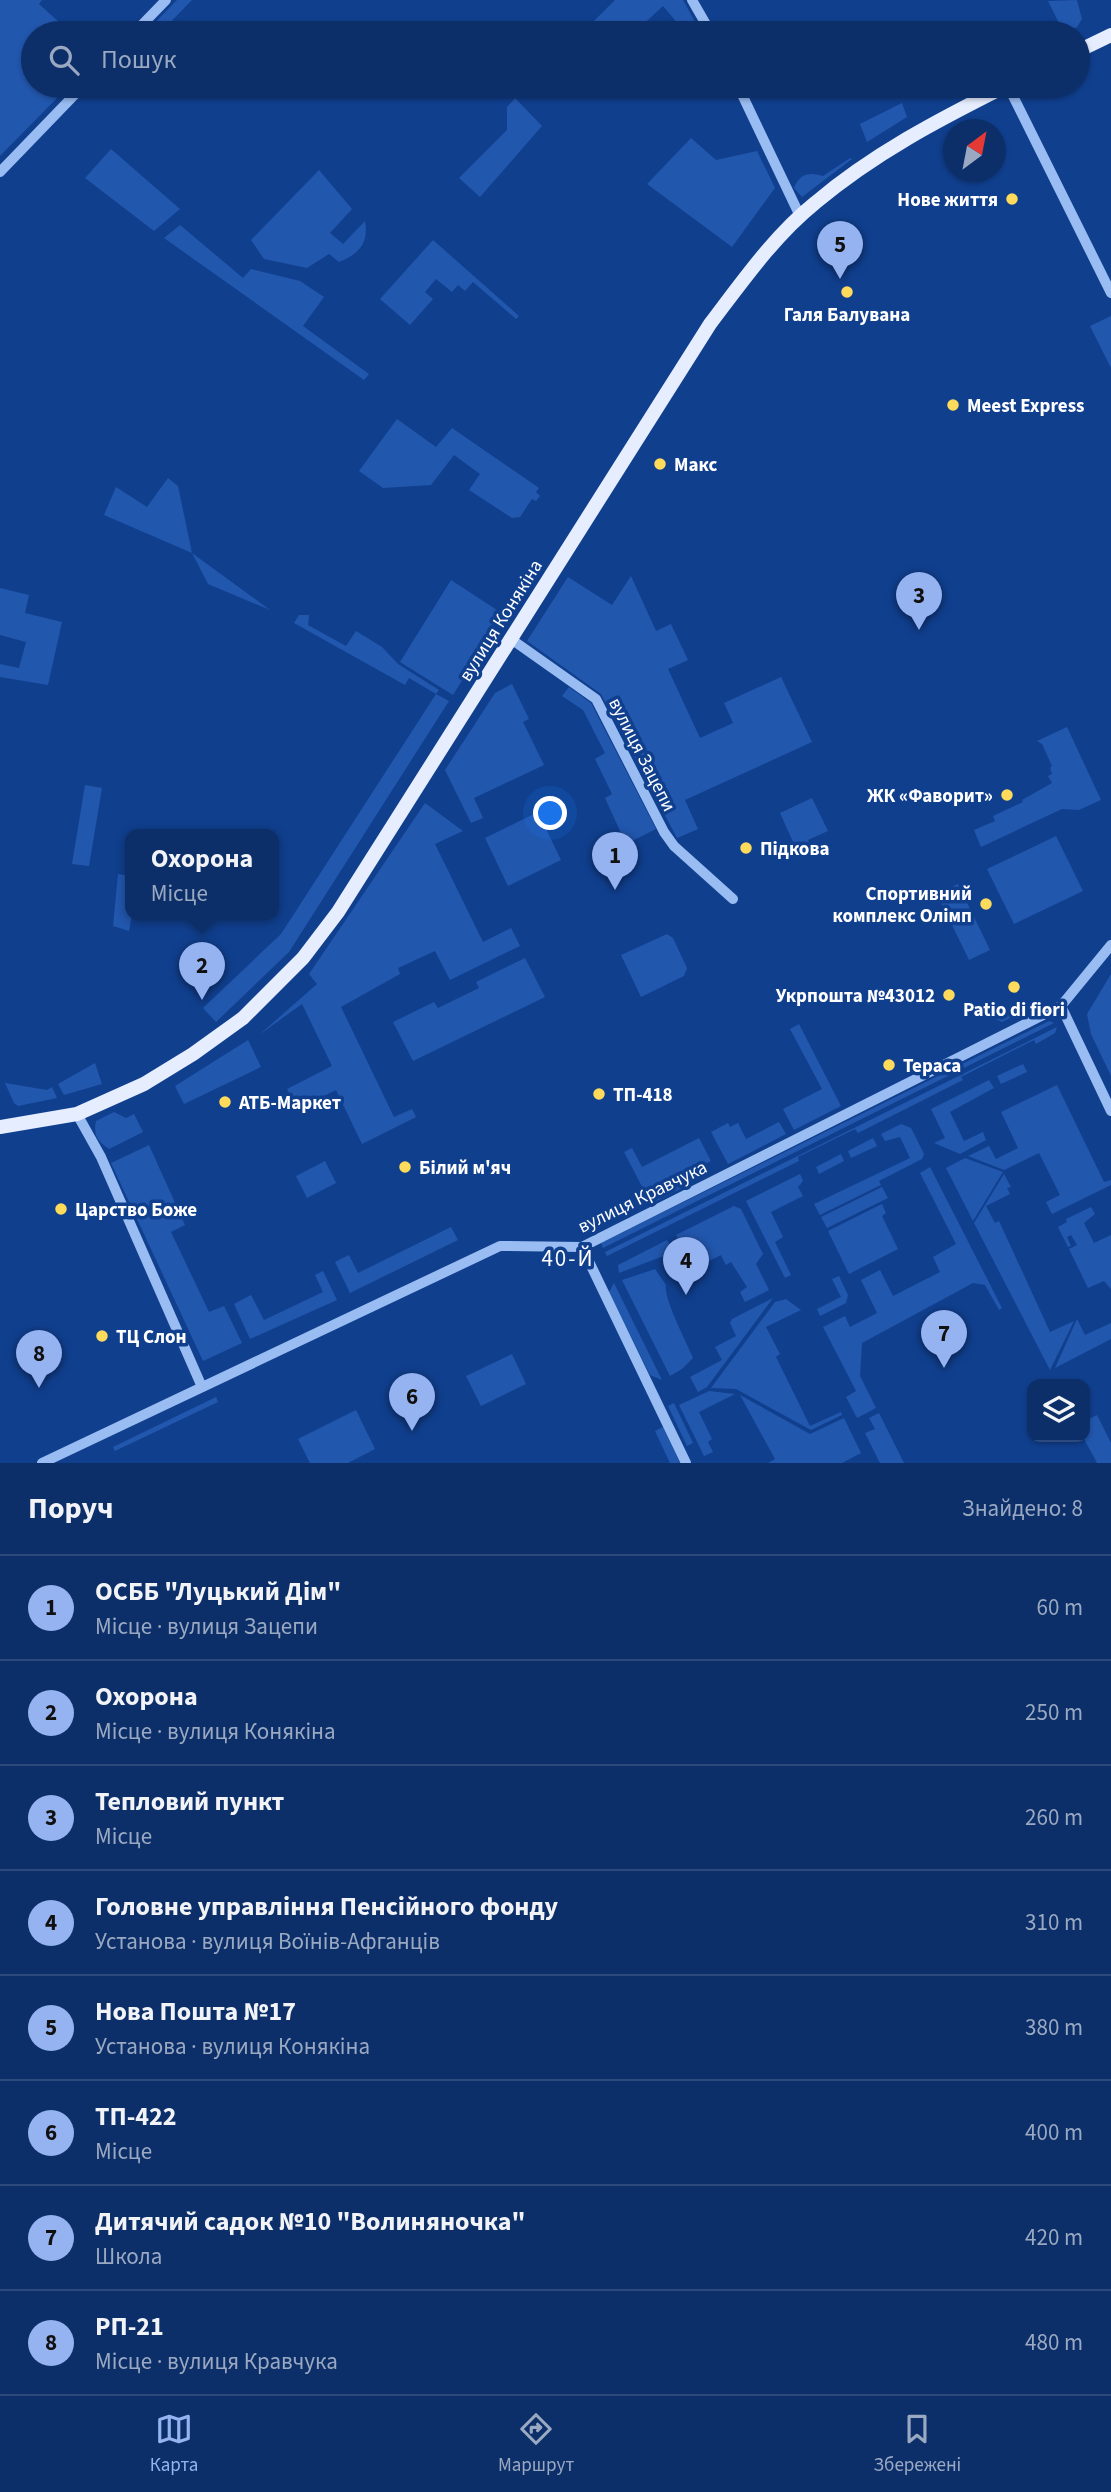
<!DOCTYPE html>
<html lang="uk">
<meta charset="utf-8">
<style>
body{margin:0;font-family:"Source Sans 3",sans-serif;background:#1a3b72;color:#f1f3f6}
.controls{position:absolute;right:21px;bottom:21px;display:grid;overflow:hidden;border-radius:14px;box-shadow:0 2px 5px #0004}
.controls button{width:63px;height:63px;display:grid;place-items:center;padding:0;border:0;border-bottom:2px solid #2c4a7e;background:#0c2f6a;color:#f1f3f6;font:35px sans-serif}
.compass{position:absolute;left:943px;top:119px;width:63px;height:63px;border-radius:50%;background:#0c2f6a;box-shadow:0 2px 5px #0004;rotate:32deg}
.you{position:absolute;left:551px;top:814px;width:24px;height:24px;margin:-18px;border:5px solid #fff;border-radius:50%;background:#1a73e8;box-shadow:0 0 0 10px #1a73e833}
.badge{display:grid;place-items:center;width:46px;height:46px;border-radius:50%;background:#95b2f1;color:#111;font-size:23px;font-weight:700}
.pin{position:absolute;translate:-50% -58px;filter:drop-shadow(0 2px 4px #0008)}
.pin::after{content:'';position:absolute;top:37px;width:24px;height:21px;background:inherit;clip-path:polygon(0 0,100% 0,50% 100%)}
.popup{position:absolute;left:125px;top:829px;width:154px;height:91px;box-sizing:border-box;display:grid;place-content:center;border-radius:14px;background:#0c2f6a;filter:drop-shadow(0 2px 5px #0005);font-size:23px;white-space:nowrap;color:#9aa9c1}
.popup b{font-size:26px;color:#f1f3f6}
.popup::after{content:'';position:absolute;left:50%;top:100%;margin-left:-14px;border:14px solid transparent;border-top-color:#0c2f6a}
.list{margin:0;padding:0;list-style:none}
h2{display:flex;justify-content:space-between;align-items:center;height:91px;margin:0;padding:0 28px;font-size:30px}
h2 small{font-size:23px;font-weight:400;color:#9aa9c1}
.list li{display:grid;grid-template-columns:46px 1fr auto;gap:21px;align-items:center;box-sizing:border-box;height:105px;padding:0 28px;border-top:2px solid #2c4a7e}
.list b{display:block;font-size:26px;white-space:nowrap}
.list p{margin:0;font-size:23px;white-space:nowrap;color:#9aa9c1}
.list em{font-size:23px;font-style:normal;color:#9aa9c1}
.icon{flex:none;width:38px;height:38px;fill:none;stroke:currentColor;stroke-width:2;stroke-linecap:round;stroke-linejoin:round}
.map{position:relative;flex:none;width:1111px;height:1463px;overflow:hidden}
.search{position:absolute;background:#0c2f6a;box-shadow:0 2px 5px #0004;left:21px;right:21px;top:21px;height:77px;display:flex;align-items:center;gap:18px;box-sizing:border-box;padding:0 24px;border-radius:38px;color:#9aa9c1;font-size:26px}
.sheet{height:931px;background:#0c2f6a}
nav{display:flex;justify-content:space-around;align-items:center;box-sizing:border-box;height:98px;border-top:2px solid #2c4a7e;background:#0c2f6a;font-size:19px;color:#9aa9c1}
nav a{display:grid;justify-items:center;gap:4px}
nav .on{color:#95b2f1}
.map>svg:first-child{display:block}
.green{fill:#2257ae}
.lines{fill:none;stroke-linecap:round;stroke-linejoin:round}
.minor{stroke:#99bcf2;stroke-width:10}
.major{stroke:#e5edff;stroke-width:14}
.poi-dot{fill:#ffdb5b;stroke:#103f8e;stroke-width:2.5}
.labels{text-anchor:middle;stroke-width:7;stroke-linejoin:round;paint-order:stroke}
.poi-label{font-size:19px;font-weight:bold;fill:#fff;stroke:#103f8e;text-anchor:start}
.street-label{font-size:19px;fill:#fff;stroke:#103f8e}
.quarter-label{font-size:23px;letter-spacing:2px;fill:#fff;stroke:#103f8e}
</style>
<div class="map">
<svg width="1111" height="1463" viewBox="0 0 1111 1463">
<rect width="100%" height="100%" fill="#103f8e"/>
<path class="green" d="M0 0H42L39 4 71 33H33V86H51L60 95 0 156Z
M177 0H192L160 33H145Z
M615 0H683L701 33H686L663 6 634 33H582Z
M1077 0 1082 19 1077 27 1064 33 1048 1Z
M515 98 542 126 480 197 459 178 507 130V107Z
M902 103 907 117 867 142 860 124Z
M691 138 716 160 757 151 775 188 732 247 647 184Z
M111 149 180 209 154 231 85 178Z
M850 158 852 159 802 197 794 188C800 173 809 172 823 176Z
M319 170 352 209 330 233 343 244 365 221C369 243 359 254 339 262L329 254 307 268 264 259 251 240Z
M180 225 243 278 251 269 300 281 324 297 303 326 369 374 364 380 164 238Z
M433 240 519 316 516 319 473 282 465 291 458 285 452 292 436 279 425 292 433 299 410 325 380 299Z
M1111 316V368L1090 326Z
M397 419 436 447 452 428 539 488 536 492 540 496 536 501 532 499 520 517 512 518 469 490 480 474 454 455 431 485 383 488 359 471Z
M168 478 178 486 192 553 270 610 208 584 192 553 104 515 116 487 147 507Z
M631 576 656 631 671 624 688 660 668 669 700 738 733 723 724 703 781 677 812 742 685 800 698 829 677 838 601 694 527 641 568 577 612 605Z
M451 580 503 614 453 695 400 662Z
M0 588 29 595 25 613 62 622 48 685 0 677V664L19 668 26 642 0 635Z
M299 615H309L308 625 346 646 356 631 382 647 398 664 439 690 436 694 449 701 289 952 216 1022 203 1008 281 934 436 694 409 678 405 685 294 623Z
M512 684 529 719 523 722 544 765 474 798 483 818 471 823 445 770 495 693Z
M569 687 591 703 656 829 626 844 605 798 612 794 595 759 605 753 583 710 562 696Z
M1067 727 1101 800 1079 810 1062 809 981 847 974 830 995 821 993 816 1023 802 1022 800 1052 783 1048 776 1052 774 1050 768 1052 766 1042 744 1037 741Z
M85 785 102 788 89 866 72 864Z
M812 798 828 831 808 840 811 847 798 853 780 813Z
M425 803 463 831 435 844 483 942 511 928 520 946 450 980 435 951 398 968 400 974 341 1007 394 1117 412 1109 416 1117 362 1144 336 1090 297 1109 287 1089 332 1066 302 1004 259 1035 317 984 309 974Z
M538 812 561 860 508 886 485 838Z
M1056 836 1083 891 1014 924 987 869Z
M118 874 130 876 132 914 129 931 113 926Z
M958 884 990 950 969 960 937 894Z
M667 934 673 938 687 968 684 976 641 997 621 955Z
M525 958 545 997 413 1061 393 1022 434 1002 438 1008 479 988 476 982Z
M1111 974V1076L1091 1034 1087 1014Z
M1026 1002 1029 1009 1002 1022 993 1018Z
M1049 1021 1054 1023 603 1248 601 1243Z
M799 1024 841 1106 794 1130 783 1109 822 1089 790 1029Z
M1057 1027 1055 1033 1036 1044 1034 1040 961 1077 963 1080 858 1133 855 1129 798 1157 799 1161 607 1256 605 1252Z
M248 1040 261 1067 184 1104 175 1086Z
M95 1063 102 1084 64 1095 58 1084Z
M1023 1064 1027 1072 1001 1084 997 1076Z
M989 1080 994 1088 950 1112 964 1141 983 1132 986 1140 960 1154 934 1143 945 1138 931 1109Z
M5 1083 47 1090 52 1087 57 1098 18 1106 14 1103Z
M1057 1085 1104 1182 1111 1180V1185L1052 1214 1046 1202 1060 1195 1039 1153 1004 1170 968 1156 989 1146 996 1159 1018 1148 1001 1112Z
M114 1112 126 1118 134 1114 143 1132 109 1149C98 1142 93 1135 96 1121Z
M779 1122 786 1134 728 1164 711 1132 728 1123 730 1127 738 1123 746 1139Z
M901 1124 911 1128 924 1154 922 1159 879 1181 881 1185 820 1215 814 1204 910 1158 900 1137 885 1141 881 1134Z
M699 1138 711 1161 698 1168 703 1177 651 1204 624 1152 632 1148 642 1167Z
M873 1138 877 1146 851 1158 848 1151Z
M149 1145 185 1225 171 1232 209 1312 224 1306 242 1343 203 1361 111 1163Z
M841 1154 844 1161 819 1174 816 1167Z
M965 1158 1003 1172 973 1221 946 1168Z
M325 1161 336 1183 307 1198 296 1176Z
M930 1167 1002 1308 999 1310 985 1285 973 1283 862 1343 860 1376 876 1408 857 1418 846 1397 856 1391 823 1327 845 1316 850 1327 877 1313 861 1280 880 1270 893 1296 940 1272 933 1257 956 1244 920 1173Z
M800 1174 803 1181 798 1187 803 1196 771 1212 783 1237 775 1242 791 1275 785 1278 746 1201Z
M1004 1174 1011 1187 1007 1188 1010 1194 986 1206 995 1223 999 1221 1050 1332 1074 1321 1050 1370 974 1223Z
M882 1187 888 1198 827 1228 821 1217Z
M882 1204 886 1213 882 1216 898 1249 849 1274 828 1231Z
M734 1206 741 1209 763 1254 756 1264 769 1290 745 1302 740 1292 747 1287 731 1262 726 1265 721 1255 693 1269 676 1235Z
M1091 1207 1095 1214 1084 1223 1094 1243 1111 1235V1289L1104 1281 1088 1288 1069 1249 1077 1245 1071 1235 1067 1237 1071 1246 1068 1247 1058 1227 1067 1222 1066 1219Z
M451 1227 458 1240 350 1293 335 1262 349 1255 358 1273Z
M667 1240 674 1252 619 1273 618 1265Z
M655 1269 666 1285C663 1298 687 1343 693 1358L682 1369 670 1376 622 1280Z
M323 1271 337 1300 250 1339 234 1304 251 1295 264 1320 323 1292 315 1275Z
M839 1276 848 1295 846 1303 820 1316 817 1309 841 1297 832 1279Z
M614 1283 662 1380 650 1375 609 1292Z
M773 1298 707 1387 698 1392 690 1377 722 1360 715 1347 736 1336 730 1323 732 1319Z
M786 1299 801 1310 766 1327 780 1354 776 1357 810 1426 841 1412 842 1415 811 1430 736 1389 711 1388 775 1302Z
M1077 1319 1085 1335 1111 1323V1339L1055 1368Z
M512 1354 526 1384 481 1406 466 1376Z
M709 1391 735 1394 699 1412 712 1439 708 1442 713 1452 704 1456 679 1405Z
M740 1395 810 1434 844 1418 861 1453 842 1463H768L775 1459Z
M216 1397 218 1402 115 1451 113 1447Z
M674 1403 693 1443 687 1446 668 1406Z
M356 1410 375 1449 348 1463H310L298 1439Z
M1085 1410 1089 1419 1097 1415 1111 1443V1463H1097L1083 1437Z
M879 1413 904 1463H880L865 1433 875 1429 869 1418Z
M663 1427 680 1463H670L655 1431Z"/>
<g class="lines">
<path class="minor" d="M692 0 711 33
M134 33 166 0
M738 86 800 216
M1008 86 1111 293
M0 172 83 86
M511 639 596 699 664 832 674 846 733 899
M1061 1006 1111 1111
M77 1114 101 1157 202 1387
M582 1247 686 1463
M42 1463 500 1246 582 1247 1061 1006 1111 945"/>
<path class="major" d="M1078 51 1111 35
M0 1127 77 1114 144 1084 193 1054 243 1018 303 958 338 912 710 324C742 282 774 236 815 203 873 154 938 120 1006 86"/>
</g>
<g class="poi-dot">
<circle cx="1012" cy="199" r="7"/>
<circle cx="847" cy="292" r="7"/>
<circle cx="953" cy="405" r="7"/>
<circle cx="660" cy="464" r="7"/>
<circle cx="1007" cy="795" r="7"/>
<circle cx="746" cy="848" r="7"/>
<circle cx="986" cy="904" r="7"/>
<circle cx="1014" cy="987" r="7"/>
<circle cx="949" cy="995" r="7"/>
<circle cx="889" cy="1065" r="7"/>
<circle cx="599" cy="1094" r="7"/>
<circle cx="225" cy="1102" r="7"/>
<circle cx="405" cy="1167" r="7"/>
<circle cx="61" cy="1209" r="7"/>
<circle cx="102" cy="1336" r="7"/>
</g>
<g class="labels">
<g class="poi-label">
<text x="998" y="206" text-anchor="end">Нове життя</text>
<text x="847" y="321" text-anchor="middle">Галя Балувана</text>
<text x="967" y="412">Meest Express</text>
<text x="674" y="471">Макс</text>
<text x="993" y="802" text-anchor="end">ЖК «Фаворит»</text>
<text x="760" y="855">Підкова</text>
<text x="972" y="900" text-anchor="end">Спортивний<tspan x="972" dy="22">комплекс Олімп</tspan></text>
<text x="935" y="1002" text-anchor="end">Укрпошта №43012</text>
<text x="1014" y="1016" text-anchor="middle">Patio di fiori</text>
<text x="903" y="1072">Тераса</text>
<text x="613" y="1101">ТП-418</text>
<text x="239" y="1109">АТБ-Маркет</text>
<text x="419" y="1174">Білий м'яч</text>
<text x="75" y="1216">Царство Боже</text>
<text x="116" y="1343">ТЦ Слон</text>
</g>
<g class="street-label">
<text transform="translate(500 620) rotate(-58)" y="7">вулиця Конякіна</text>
<text transform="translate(643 754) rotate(63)" y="7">вулиця Зацепи</text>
<text transform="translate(642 1196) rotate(-26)" y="7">вулиця Кравчука</text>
</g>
<g class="quarter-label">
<text x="568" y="1266">40-Й</text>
</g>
</g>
</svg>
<div class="controls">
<button><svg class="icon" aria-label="layers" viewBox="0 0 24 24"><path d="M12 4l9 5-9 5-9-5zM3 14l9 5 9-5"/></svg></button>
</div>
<svg class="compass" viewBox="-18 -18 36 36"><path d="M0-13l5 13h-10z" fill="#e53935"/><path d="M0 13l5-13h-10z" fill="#9aa9c1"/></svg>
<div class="you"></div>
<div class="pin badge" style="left:615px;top:890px">1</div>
<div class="pin badge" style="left:202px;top:1000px">2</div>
<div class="popup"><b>Охорона</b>Місце</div>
<div class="pin badge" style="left:919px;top:630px">3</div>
<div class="pin badge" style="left:686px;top:1295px">4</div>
<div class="pin badge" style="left:840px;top:279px">5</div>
<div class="pin badge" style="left:412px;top:1431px">6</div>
<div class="pin badge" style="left:944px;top:1368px">7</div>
<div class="pin badge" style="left:39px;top:1388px">8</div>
<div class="search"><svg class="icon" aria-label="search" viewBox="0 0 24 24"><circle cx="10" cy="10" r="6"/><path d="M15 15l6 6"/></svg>Пошук</div>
</div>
<section class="sheet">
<h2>Поруч<small>Знайдено: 8</small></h2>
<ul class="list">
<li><span class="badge">1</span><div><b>ОСББ &quot;Луцький Дім&quot;</b><p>Місце · вулиця Зацепи</p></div><em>60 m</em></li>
<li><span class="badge">2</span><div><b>Охорона</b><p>Місце · вулиця Конякіна</p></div><em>250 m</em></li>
<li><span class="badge">3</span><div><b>Тепловий пункт</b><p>Місце</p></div><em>260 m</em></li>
<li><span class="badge">4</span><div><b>Головне управління Пенсійного фонду</b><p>Установа · вулиця Воїнів-Афганців</p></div><em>310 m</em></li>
<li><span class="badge">5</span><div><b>Нова Пошта №17</b><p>Установа · вулиця Конякіна</p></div><em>380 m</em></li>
<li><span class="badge">6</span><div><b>ТП-422</b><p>Місце</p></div><em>400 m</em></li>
<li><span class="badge">7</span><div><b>Дитячий садок №10 &quot;Волиняночка&quot;</b><p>Школа</p></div><em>420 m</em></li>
<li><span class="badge">8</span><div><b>РП-21</b><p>Місце · вулиця Кравчука</p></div><em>480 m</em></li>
</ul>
</section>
<nav>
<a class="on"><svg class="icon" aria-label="map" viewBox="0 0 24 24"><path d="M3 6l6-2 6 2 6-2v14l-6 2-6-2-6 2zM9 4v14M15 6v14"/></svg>Карта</a>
<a><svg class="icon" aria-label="directions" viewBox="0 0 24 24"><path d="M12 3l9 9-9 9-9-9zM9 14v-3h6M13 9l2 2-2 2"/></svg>Маршрут</a>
<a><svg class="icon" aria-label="saved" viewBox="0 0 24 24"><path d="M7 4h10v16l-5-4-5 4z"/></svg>Збережені</a>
</nav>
